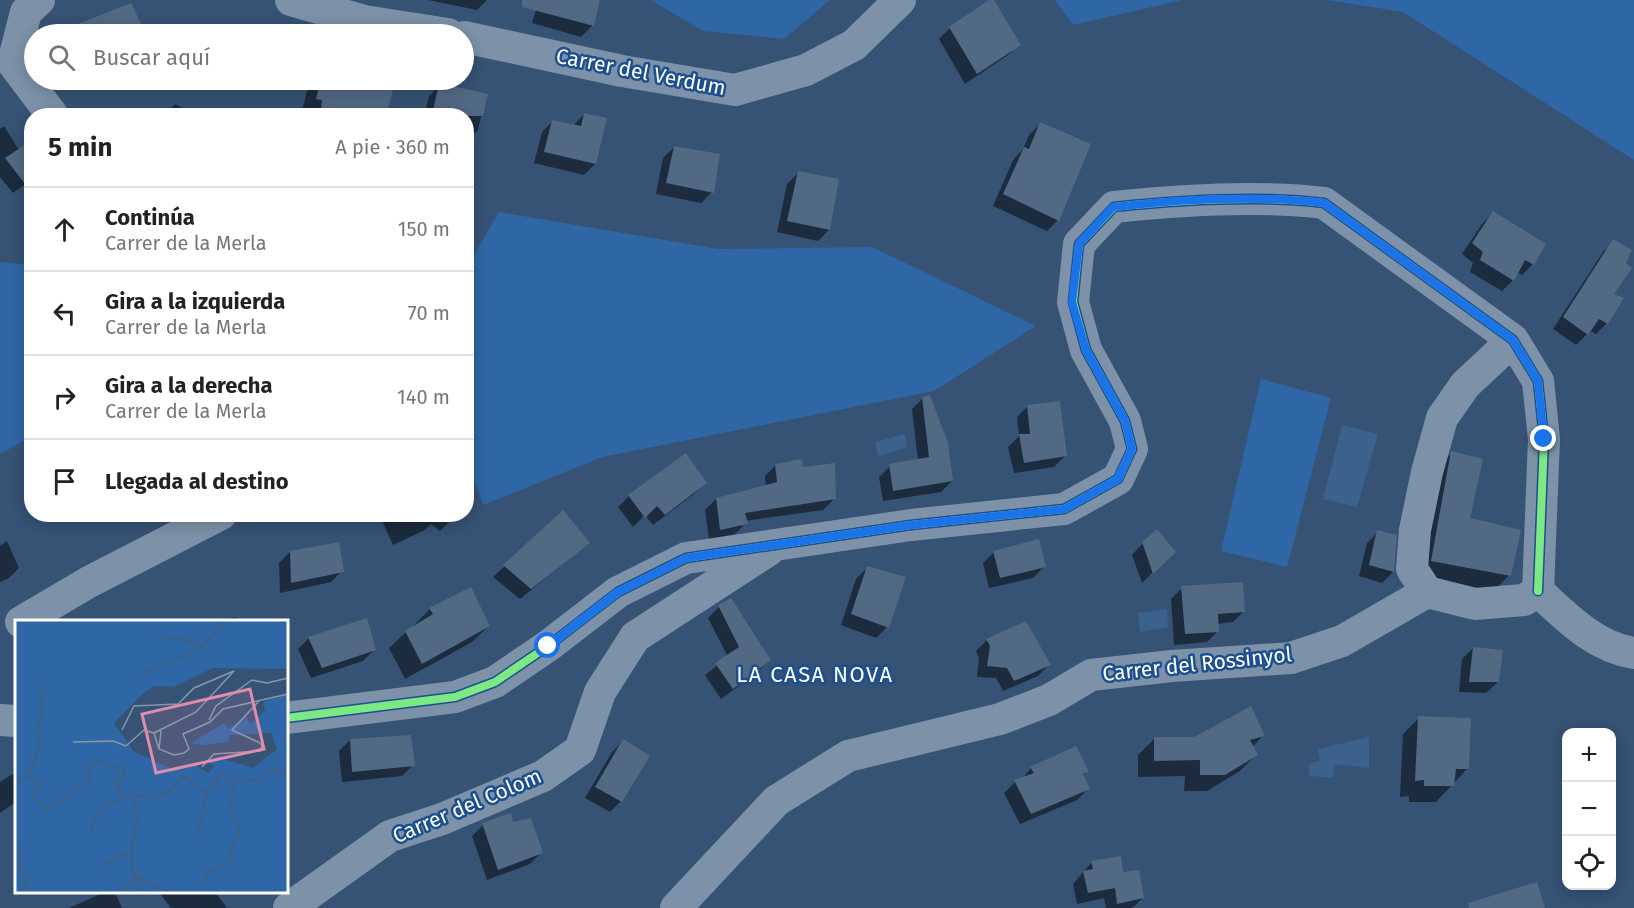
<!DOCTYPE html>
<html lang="es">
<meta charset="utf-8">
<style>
body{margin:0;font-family:"Fira Sans",sans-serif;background:#f6f6f6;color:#222}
.controls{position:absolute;right:18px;bottom:18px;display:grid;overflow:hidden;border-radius:12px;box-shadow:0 3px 15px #0003}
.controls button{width:54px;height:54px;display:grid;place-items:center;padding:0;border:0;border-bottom:2px solid #e0e0e0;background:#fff;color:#222;font:30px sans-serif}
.stop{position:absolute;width:18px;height:18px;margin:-14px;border:4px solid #1a73e8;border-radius:50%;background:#fff}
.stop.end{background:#1a73e8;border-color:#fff;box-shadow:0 2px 6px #0008}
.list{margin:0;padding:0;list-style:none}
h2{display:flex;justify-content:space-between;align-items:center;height:78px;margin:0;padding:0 24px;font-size:26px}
h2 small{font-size:20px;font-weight:400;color:#767676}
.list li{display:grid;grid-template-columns:39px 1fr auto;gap:18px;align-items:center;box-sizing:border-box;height:84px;padding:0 24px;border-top:2px solid #e0e0e0}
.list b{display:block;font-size:22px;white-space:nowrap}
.list p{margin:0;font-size:20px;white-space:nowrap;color:#767676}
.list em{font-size:20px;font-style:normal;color:#767676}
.icon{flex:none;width:33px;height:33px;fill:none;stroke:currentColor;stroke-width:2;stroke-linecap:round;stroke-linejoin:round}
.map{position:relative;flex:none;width:1634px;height:908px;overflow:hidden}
.search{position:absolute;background:#fff;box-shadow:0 3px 15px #0003;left:24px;top:24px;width:450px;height:66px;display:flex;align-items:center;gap:15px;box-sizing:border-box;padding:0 21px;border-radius:33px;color:#767676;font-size:22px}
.panel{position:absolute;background:#fff;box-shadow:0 3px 15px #0003;left:24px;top:108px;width:450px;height:414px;border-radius:24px}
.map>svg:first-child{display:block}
.green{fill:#2f66a5}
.water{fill:#3b618d}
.shadow{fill:#0007}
.building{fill:#526984}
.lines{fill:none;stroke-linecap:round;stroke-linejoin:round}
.street{stroke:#7d92a8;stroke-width:32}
.cycleway-casing{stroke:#1b4f8f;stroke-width:11}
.cycleway{stroke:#7ce984;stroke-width:8}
.route{stroke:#1a73e8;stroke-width:8}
.labels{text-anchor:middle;stroke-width:5;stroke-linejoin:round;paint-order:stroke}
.street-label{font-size:21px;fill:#fff;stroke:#1b4f8f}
.neighbourhood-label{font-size:22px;letter-spacing:1.5px;fill:#fff;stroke:#1b4f8f}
.inset-river{fill:none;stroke:#3b618d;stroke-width:3}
.inset-road{fill:none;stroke:#8697ac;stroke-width:1.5}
.view{fill:#e08cad;fill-opacity:0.15;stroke:#e08cad;stroke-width:3}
.inset-edge{fill:none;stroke:#fff;stroke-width:3}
</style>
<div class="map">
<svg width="1634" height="908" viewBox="0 0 1634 908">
<rect width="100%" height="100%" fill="#365274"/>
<path class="green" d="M651 0H830L784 39 703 31Z
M1055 0H1182L1073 25Z
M1327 0H1634V160L1403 12Z
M499 212 718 249 872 247 1036 326 934 391 602 457 483 505 467 460V267Z
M0 262 32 265 31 437 0 454Z
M1261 379 1331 398 1287 567 1221 551Z"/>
<path class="water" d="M1342 425 1378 434 1357 507 1323 499Z
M905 434 907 448 878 456 875 442Z
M1167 609 1168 627 1140 632 1138 613Z
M1369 737V768L1335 764 1333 778 1310 776 1308 764 1320 761 1318 749Z"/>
<path class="shadow" d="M428 0H487L477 10Z
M539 0H599L592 26 581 37 532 23Z
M993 0 1019 44 1008 55 965 84 939 39 950 28Z
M131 5 144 34H63L69 29Z
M319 80H389L385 116 301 115 307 91Z
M440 85 486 95 478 130 467 141 466 116H424L429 96Z
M175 104 196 116H164Z
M584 114 595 164 584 175 534 163 542 132 553 121 573 126Z
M1040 124 1058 220 1047 231 993 206 1013 160 1023 149 1029 135Z
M4 126 19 150 32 180 13 193 0 177V129Z
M674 147 712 192 701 203 656 194 663 158Z
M798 173 829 230 818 241 777 232 787 184Z
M1493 213 1533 264 1522 275 1517 272 1513 280 1502 291 1470 272 1473 263 1462 254 1482 224Z
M1614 241 1612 295 1607 323 1596 334 1590 331 1576 345 1553 329 1603 252Z
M923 398 952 481 941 492 883 501 879 477 890 466 918 460 912 409Z
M1028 406 1065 456 1054 467 1014 473 1008 447 1019 436 1017 417Z
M1452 453 1468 519 1509 575 1493 592 1415 577 1436 469Z
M685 455 705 483 694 494 653 525 645 515 633 527 618 507 629 496Z
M776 465 801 468 834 499 823 510 745 521 746 523 735 534 709 540 705 510 716 499 766 486 765 476Z
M563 512 588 543 520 599 493 577Z
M379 514H447L450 521 440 531 431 524 425 530 393 545Z
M1378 532 1395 536 1393 572 1382 583 1359 576 1367 543Z
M7 541 19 568 8 579 0 582V546Z
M1143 543 1163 562 1142 583 1132 555Z
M290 552 342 571 331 582 280 593 279 563Z
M994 552 1044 567 1033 578 989 588 983 563Z
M867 568 887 627 876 638 841 625 856 579Z
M1182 588 1244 611 1233 622 1217 624 1218 631 1207 642 1174 645 1171 599Z
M719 607 769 660 759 671 721 699 705 675 728 657 708 618Z
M430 609 489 626 472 642 405 679 389 648 406 632 415 627 414 625Z
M236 617 238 622H224Z
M366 620 374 650 363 661 311 678 298 649 309 638Z
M987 640 1049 665 1038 676 1003 691 996 678 977 677 979 658 976 651Z
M1473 648 1498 682 1486 693 1459 692 1462 659Z
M1419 718 1467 769 1436 802H1409V796L1400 797 1403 734Z
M1263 736 1252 747 1256 755 1240 771 1207 791H1184L1185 776 1138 777V755L1155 738Z
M350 740 413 765 402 776 342 782 339 751Z
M623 741 621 801 610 812 585 798 612 752Z
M1031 768 1087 772 1082 776 1088 789 1077 800 1020 824 1004 793 1015 782 1021 780Z
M16 772V802L0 813V782Z
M512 824 541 853 530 864 487 880 472 836 483 825Z
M1092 862 1122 874 1143 898 1132 908H1106L1104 898 1077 904 1073 884Z
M105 892H115L122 908H69Z
M159 892H215L227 908H171Z"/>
<path class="building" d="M522 0H600L594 26 522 7Z
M989 0H994L1021 45 977 74 949 27Z
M131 3 146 34H55V33Z
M321 80H390L389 84 394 86 386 116H336L337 113 321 109 322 100 316 99Z
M439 83 488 94 483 116H437L438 112 433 110Z
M584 113 607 118 596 164 544 152 552 120 581 126Z
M1040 122 1091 144 1059 221 1003 194 1024 147 1029 149Z
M32 140V193L5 158Z
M674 146 720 154 714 193 666 183Z
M798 171 839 179 830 230 787 221Z
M1493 211 1546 244 1534 265 1525 260 1514 281 1480 260 1483 252 1472 243Z
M1613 239 1632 250 1626 263 1632 268 1614 294 1624 298 1608 324 1599 319 1588 335 1563 317Z
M930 395 948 443 953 481 893 491 889 464 929 457 922 397Z
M1060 401 1067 456 1024 463 1019 434H1030L1027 405Z
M1451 451 1483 459 1470 518 1521 530 1511 576 1431 561Z
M686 453 707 483 665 515 657 506 645 518 628 495Z
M802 459 803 467 835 463 836 499 745 513 748 524 720 530 716 498 777 482 775 464Z
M563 510 590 543 531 589 503 565Z
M1157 529 1176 552 1153 574 1142 542Z
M1377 530 1397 535 1394 572 1369 565Z
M1039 539 1046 567 1000 578 993 551Z
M339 542 344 572 291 583 290 551Z
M867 566 906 577 889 628 851 614Z
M1243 582 1245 612 1218 614 1219 632 1185 634 1181 586Z
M471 587 490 626 422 664 405 631 433 614 429 608Z
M731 598 771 660 733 689 715 663 739 647 718 605Z
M367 618 376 650 322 668 308 637Z
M1026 621 1051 665 1014 681 1007 668 987 666 990 646 986 639Z
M1473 647 1503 650 1499 682H1469Z
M1251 706 1265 736 1250 740 1258 755 1225 775H1200V760L1154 761V737H1194Z
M1418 716 1471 718 1469 769H1456L1454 786H1424V780L1415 781Z
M411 735 415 766 352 772 350 739Z
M623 739 650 756 622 802 595 787Z
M1076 746 1089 772 1083 774 1090 789 1031 814 1014 780 1034 773 1030 767Z
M511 813 513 822 531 818 543 853 498 870 482 823Z
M1121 856 1123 872 1139 870 1144 898 1117 904 1115 888 1088 893 1083 871 1093 869 1091 861Z
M1537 882 1545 908H1469L1468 903Z"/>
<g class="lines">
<path class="street" d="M39 0 26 12 13 63 53 116
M291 0 364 21 448 34
M464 37 622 71 735 90 806 70 854 45 900 0
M1538 591C1566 617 1595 647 1634 653
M1427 592 1412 569 1415 530 1427 472 1442 418 1465 385 1513 340
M21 622 89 582 221 514
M286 718 455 697 495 682 548 646 618 592 686 558 911 525 1064 509 1118 479 1132 449 1125 421 1086 350 1073 302 1079 244 1114 207C1181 200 1257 195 1324 203L1513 340 1538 381 1544 439 1538 591
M0 720 16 721
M289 908 390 836 442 819 543 776 580 750 600 692 635 637 769 550
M676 908 776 801 848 756 1000 719 1049 700 1091 675 1172 666 1291 658 1342 641 1427 592 1475 604 1524 600 1538 591"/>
<g class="cycleway-casing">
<path id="cycleway" d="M286 718 455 697 495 682 548 646 618 592 686 558 911 525 1064 509 1118 479 1132 449 1125 421 1086 350 1073 302 1079 244 1114 207C1181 200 1257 195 1324 203L1513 340 1538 381 1544 439 1538 591"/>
</g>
<use href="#cycleway" class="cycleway"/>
</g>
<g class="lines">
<path class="route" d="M548 646 618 592 686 558 911 525 1064 509 1118 479 1132 449 1125 421 1086 350 1072 302 1079 244 1113 207C1181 199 1256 195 1324 203L1513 340 1538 381 1544 439"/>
</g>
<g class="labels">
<g class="street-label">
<text transform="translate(641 72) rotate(11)" y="7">Carrer del Verdum</text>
<text transform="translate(1197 664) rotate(-6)" y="7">Carrer del Rossinyol</text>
<text transform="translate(467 806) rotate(-23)" y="7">Carrer del Colom</text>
</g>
<g class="neighbourhood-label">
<text x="815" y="682">LA CASA NOVA</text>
</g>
</g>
<g transform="translate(15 620)">
<rect width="273" height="273" fill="#365274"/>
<path d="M0 0H273V49L198 48 158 67 139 66 130 72 99 103 118 131 156 149 178 143 193 153 199 147 194 142 202 137 238 148 262 129 256 113 215 115 213 122 188 125 176 123 209 103 214 108 231 97 236 104 250 91 248 82 273 73V273H0Z" fill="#2f66a5"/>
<path class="inset-river" d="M139 17 167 18 186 27M124 55 187 27 211 0M13 155 24 130 22 109 27 97 28 64M0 163 12 156 23 162 26 166 18 173 30 191 74 161V145L82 141 108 150 110 157 100 161 109 177 152 174 168 156 188 171 200 167 203 155 208 152 217 161 224 158 244 161 258 149 273 157M119 174 122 198 116 235 118 251 129 273M76 210 85 191 106 178M182 218 192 172M0 219 5 228V250L14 258 6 273M86 245 115 233M190 264 192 253 216 241V227L224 213 216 189 218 163M105 273 120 256 155 273"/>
<path class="inset-road" d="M194 100 201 86 237 60 252 63 273 58M107 110 119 86 163 84 179 68 219 51M139 113 144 129 159 135 169 133 174 129 168 114 195 102 208 89 273 74M139 113 181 92 219 51M58 122 98 121 111 126 129 110 139 113M144 129 146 111M187 147 199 134 245 131 247 125 243 122 217 110 245 80"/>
<path class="view" d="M235 69 249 129 141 153 127 94Z"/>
<rect width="273" height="273" class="inset-edge"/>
</g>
</svg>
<div class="controls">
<button>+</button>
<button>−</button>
<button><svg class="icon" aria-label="locate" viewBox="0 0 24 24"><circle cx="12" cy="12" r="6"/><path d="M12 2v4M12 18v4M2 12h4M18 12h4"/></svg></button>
</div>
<div class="stop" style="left:548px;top:646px"></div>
<div class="stop end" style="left:1544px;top:439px"></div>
<div class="search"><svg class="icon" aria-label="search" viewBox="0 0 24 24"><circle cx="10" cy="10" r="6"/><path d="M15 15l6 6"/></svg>Buscar aquí</div>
<section class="panel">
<h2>5 min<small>A pie · 360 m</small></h2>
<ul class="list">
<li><svg class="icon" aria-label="ahead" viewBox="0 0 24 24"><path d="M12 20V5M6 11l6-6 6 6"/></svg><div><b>Continúa</b><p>Carrer de la Merla</p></div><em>150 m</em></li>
<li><svg class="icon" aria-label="left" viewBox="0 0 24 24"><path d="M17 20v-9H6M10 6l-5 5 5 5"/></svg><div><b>Gira a la izquierda</b><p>Carrer de la Merla</p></div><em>70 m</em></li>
<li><svg class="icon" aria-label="right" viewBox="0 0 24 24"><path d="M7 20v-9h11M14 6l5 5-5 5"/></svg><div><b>Gira a la derecha</b><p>Carrer de la Merla</p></div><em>140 m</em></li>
<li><svg class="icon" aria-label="arrive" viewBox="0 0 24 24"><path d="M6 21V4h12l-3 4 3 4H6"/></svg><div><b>Llegada al destino</b></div></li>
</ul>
</section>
</div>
